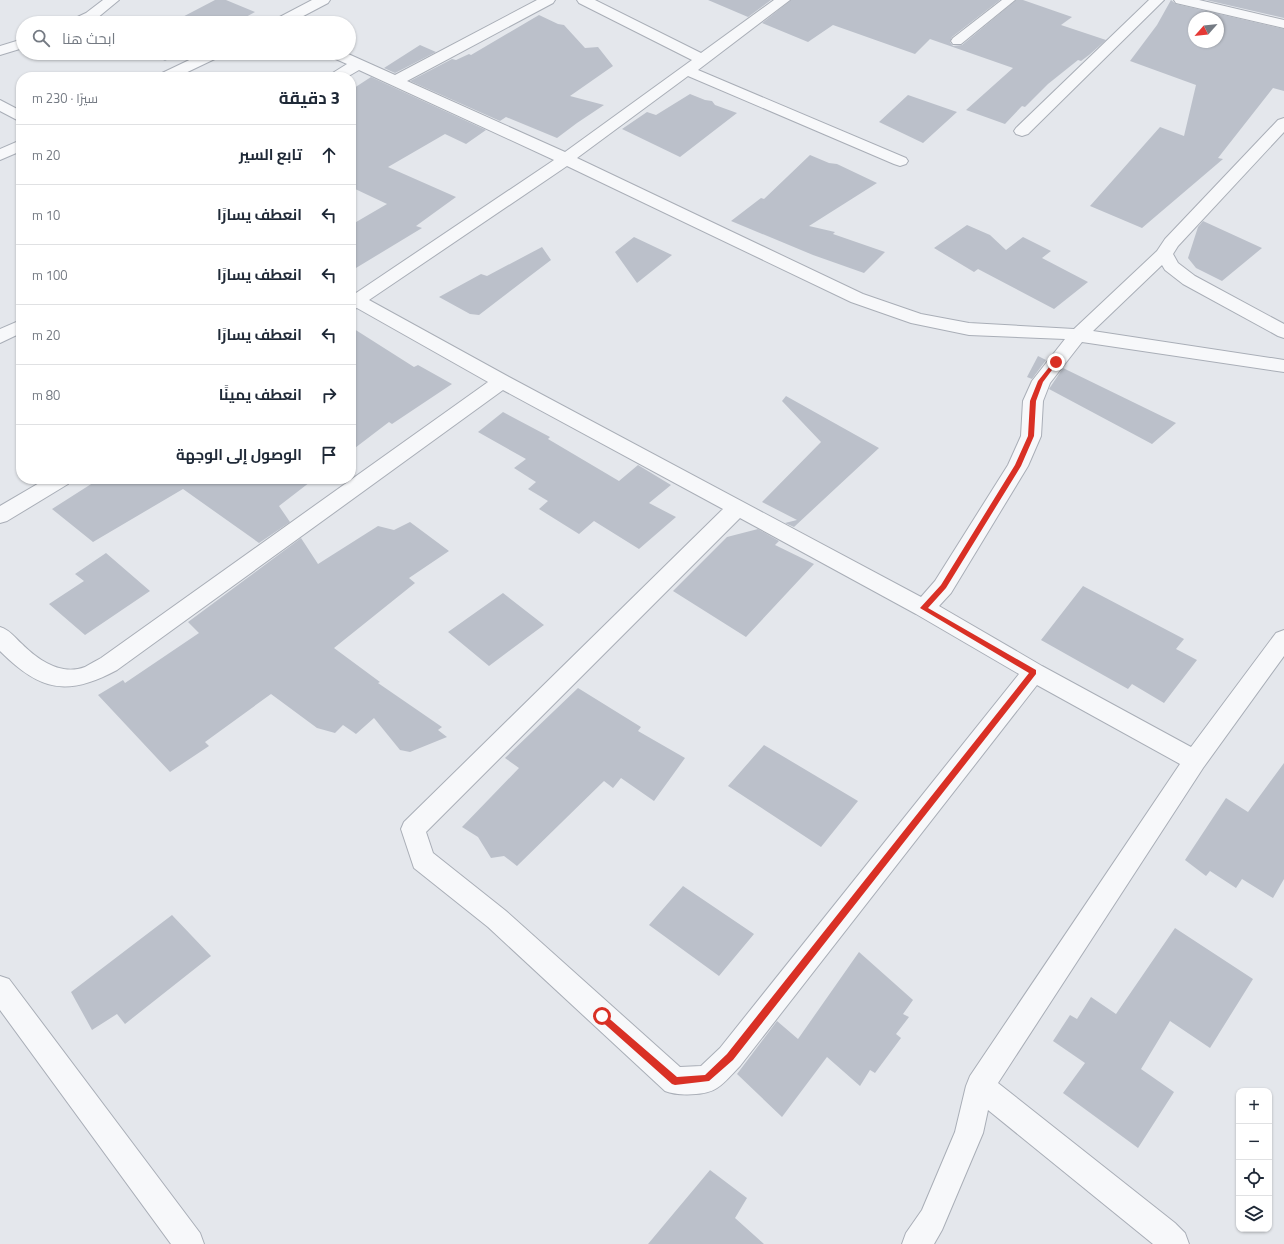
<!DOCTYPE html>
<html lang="ar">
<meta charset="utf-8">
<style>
body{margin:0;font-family:"Titillium Web",Cairo,sans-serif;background:#f6f6f7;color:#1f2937;direction:rtl}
.controls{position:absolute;right:12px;bottom:12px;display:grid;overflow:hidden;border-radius:8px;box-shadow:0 1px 3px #0004}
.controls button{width:36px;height:36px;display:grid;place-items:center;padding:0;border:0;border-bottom:1px solid #e0e1e3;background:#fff;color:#1f2937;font:20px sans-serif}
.compass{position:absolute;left:1188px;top:12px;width:36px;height:36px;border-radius:50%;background:#fff;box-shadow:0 1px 3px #0004;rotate:243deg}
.stop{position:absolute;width:12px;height:12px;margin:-9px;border:3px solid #d93025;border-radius:50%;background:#fff}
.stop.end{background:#d93025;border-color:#fff;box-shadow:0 1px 4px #0008}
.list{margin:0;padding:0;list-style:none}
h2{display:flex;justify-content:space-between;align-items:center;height:52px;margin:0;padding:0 16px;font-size:17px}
h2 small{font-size:13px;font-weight:400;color:#747a83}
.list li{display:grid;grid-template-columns:26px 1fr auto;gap:12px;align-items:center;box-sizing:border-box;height:60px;padding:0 16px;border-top:1px solid #e0e1e3}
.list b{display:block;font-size:15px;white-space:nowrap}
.list em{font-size:13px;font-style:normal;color:#747a83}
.icon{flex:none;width:22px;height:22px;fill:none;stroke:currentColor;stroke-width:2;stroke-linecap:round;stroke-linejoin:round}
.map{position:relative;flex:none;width:1284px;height:1244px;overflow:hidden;direction:ltr}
.search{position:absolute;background:#fff;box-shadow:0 1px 3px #0004;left:16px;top:16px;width:340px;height:44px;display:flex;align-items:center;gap:10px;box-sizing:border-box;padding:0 14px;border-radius:22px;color:#747a83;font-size:15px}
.panel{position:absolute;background:#fff;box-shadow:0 1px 3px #0004;left:16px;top:72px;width:340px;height:412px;border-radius:16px;direction:rtl}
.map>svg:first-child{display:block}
.building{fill:#bbc0ca;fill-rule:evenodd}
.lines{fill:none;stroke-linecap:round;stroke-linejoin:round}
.service-casing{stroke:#a9aeb7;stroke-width:2}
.minor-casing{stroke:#a9aeb7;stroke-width:2}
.service{fill:#f7f8fa;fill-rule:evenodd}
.minor{fill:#f7f8fa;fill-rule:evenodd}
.route{fill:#d93025}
</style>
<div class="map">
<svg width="1284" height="1244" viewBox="0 0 1284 1244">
<rect width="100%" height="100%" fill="#e4e7ec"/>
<path class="building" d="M215 0H226L255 12 235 23H171Z
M708 0H771L748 17Z
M791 0H1000L952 37 950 42 953 46 962 45 1016 0H1023L1072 17 1061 25 1106 40 1089 55 1081 61 1078 60 1048 84 1025 107 1022 106 1005 124 966 110 1013 68 930 39 915 54 833 25 808 42 762 23Z
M1171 0 1176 4 1284 29V91L1273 88 1218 158 1223 159 1142 228 1090 206 1160 127 1184 136 1196 85 1130 61 1157 25ZM1194 18H1218V42H1194Z
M1206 0H1284V18Z
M539 15 558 24 564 25 585 48 598 47 613 66 570 96 604 105 577 123 557 138 506 117 500 121 410 81 452 59 456 60 469 54 471 55Z
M420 45 436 52 395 73 384 68Z
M150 53H180L165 61Z
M371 77 486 130 466 144 445 134 388 167 456 197 416 226 422 228 351 271V225L387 204 353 188 351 189V90Z
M690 94 705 100 712 101 715 105 737 113 680 157 622 129 647 112 656 115Z
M908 95 957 112 923 143 879 122Z
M810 155 829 163 837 164 877 183 809 226 835 232 833 234 885 252 864 273 813 255 731 221 761 198 764 199Z
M1203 221 1262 248 1222 281 1196 268 1188 258 1198 227Z
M967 225 990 235 1006 250 1023 237 1051 251 1042 258 1088 282 1054 309 978 269 974 272 934 248Z
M634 237 672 255 637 283 615 252Z
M542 247 551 260 479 315 470 314 439 297 481 274 487 276Z
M351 327 414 367 418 365 452 384 392 424 389 422 351 451Z
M1038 356 1046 360 1032 379 1027 377Z
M1063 368 1139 405 1176 423 1152 444 1049 389Z
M786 396 879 448 794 527 785 523 797 520 762 502 821 442 782 401Z
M503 412 550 437 548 439 619 481 638 465 671 485 649 503 676 517 639 549 594 521 579 534 539 509 548 501 528 489 536 482 514 468 526 459 478 432Z
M99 479H314L279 506 290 522 259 543 183 489 93 542 52 509Z
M410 522 449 551 409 578 415 583 334 648 380 682 378 683 442 727 438 730 447 737 410 752 400 750 374 718 356 734 343 725 335 733 317 728 271 694 205 742 209 746 170 772 98 695 123 680 125 683 199 633 188 622 301 538 318 564 378 526 394 530Z
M758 529 779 541 775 545 814 564 746 637 673 591 727 537Z
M106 553 150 591 85 635 49 604 84 581 75 574Z
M1083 586 1184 639 1176 649 1197 660 1164 703 1132 684 1128 689 1041 640Z
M503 593 544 625 489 666 448 632Z
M578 688 641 727 638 731 685 758 654 801 621 778 613 788 604 781 517 866 504 856 491 858 478 837 462 827 519 768 505 758Z
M764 745 858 801 821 847 728 786Z
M1284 763V879L1273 898 1242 879 1236 888 1210 871 1206 876 1185 860 1226 798 1248 812Z
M683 886 754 934 719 976 649 925Z
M172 915 211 956 125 1024 117 1014 92 1030 71 992Z
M1175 928 1253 979 1210 1048 1170 1021 1141 1069 1174 1092 1138 1148 1063 1093 1085 1063 1053 1041 1070 1015 1077 1019 1091 997 1116 1014Z
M859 952 913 1000 903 1014 909 1017 896 1034 901 1038 875 1073 870 1070 860 1086 827 1057 782 1117 737 1074 777 1021 798 1039Z
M710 1170 747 1198 735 1218 764 1244H648Z"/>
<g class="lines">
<g class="service-casing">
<path id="service" d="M1002 0H1015L961 44H953L951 41 953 38Z"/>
</g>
<g class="minor-casing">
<path id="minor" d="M103 0H119L96 19 88 23H69L71 20 86 13Z
M312 0H330L328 3 290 23H272L274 20Z
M537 0H555L553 3 407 81 565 152 692 60 579 3 577 0H595L701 53 774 0H790L698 70 906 158 908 161 906 164 900 166 894 164 688 76 577 158 863 294 921 314 969 323 1074 329 1157 251 1165 239 1278 120 1284 118V132L1178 246 1173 254 1178 263 1195 276 1284 324V338L1278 336 1183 284 1165 270 1162 265 1093 331 1284 360V372L1082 342 1050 383 1043 401 1041 436 1028 466 951 593 939 606 1042 666 1191 747 1276 633 1284 630V656L1203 768 998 1083 1175 1223 1185 1233 1189 1244H1153L988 1110 983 1133 942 1230 934 1244H902L906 1233 922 1210 955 1132 966 1086 970 1076 1180 764 1037 685 740 1066C733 1073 725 1083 717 1088 706 1096 677 1096 665 1091L488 927 414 868 401 829 404 822 723 509 503 390 117 670C67 697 40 691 0 651V627C10 630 14 637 22 644 38 660 61 676 85 667 90 664 96 661 101 658L488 382 357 308 351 310V291L356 293 554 160 359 70 347 77H328L331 74 347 64 329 56 327 53H346L395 75ZM567 166 851 302 911 323 969 335 1065 339 1032 381 1023 401 1021 436 1008 465 935 581 921 597 509 377 369 300ZM740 518 916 614 1019 674 720 1048 701 1066 680 1067 506 911 433 853 426 832Z
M1149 0H1164L1028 134 1022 136 1016 134 1014 131 1016 128Z
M1174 0H1199L1284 20V28L1176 3Z
M23 39V48L0 55V46Z
M204 53H223L221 56 177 77H157L160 74Z
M0 100 21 111V122L0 111Z
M21 140V151L0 160V149Z
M21 320V333L0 343V329Z
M46 479H71L68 484 7 521 0 523V506Z
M0 976 9 979 200 1233 204 1244H171L0 1010Z"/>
</g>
<use href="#service" class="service"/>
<use href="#minor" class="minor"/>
</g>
<path class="route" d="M1054 361 1058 362 1043 382 1036 401 1034 436 1021 466 946 588 928 608 1036 670V674L733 1060 709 1081 675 1085 672 1084 599 1019V1014H604L677 1077 705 1075 727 1054 1029 673 920 608 941 585 1015 465 1028 436 1030 401 1038 381Z"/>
</svg>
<div class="controls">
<button>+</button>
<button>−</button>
<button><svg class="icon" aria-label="locate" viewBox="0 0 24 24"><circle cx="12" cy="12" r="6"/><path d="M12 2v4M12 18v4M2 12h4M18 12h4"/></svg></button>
<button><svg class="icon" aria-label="layers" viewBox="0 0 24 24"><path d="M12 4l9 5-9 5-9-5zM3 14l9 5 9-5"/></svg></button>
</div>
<svg class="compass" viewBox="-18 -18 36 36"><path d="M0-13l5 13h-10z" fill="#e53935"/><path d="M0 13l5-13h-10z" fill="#747a83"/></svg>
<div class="stop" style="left:602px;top:1016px"></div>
<div class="stop end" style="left:1056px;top:362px"></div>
<div class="search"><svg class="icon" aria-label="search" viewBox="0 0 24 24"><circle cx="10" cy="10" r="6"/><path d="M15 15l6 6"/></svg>ابحث هنا</div>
<section class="panel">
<h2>3 دقيقة<small>سيرًا · 230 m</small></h2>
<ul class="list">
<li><svg class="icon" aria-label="ahead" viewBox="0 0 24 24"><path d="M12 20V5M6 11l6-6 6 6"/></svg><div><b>تابع السير</b></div><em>20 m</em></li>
<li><svg class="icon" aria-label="left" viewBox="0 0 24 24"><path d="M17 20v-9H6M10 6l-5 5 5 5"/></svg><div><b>انعطف يسارًا</b></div><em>10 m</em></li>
<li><svg class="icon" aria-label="left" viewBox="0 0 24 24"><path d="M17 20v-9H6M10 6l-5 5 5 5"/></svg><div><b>انعطف يسارًا</b></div><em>100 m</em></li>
<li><svg class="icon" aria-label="left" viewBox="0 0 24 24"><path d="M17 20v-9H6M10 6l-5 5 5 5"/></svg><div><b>انعطف يسارًا</b></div><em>20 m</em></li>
<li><svg class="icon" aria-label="right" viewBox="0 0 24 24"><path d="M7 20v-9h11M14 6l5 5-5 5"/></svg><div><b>انعطف يمينًا</b></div><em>80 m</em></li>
<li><svg class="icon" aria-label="arrive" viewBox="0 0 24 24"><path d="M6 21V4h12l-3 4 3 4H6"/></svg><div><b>الوصول إلى الوجهة</b></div></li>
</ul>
</section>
</div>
